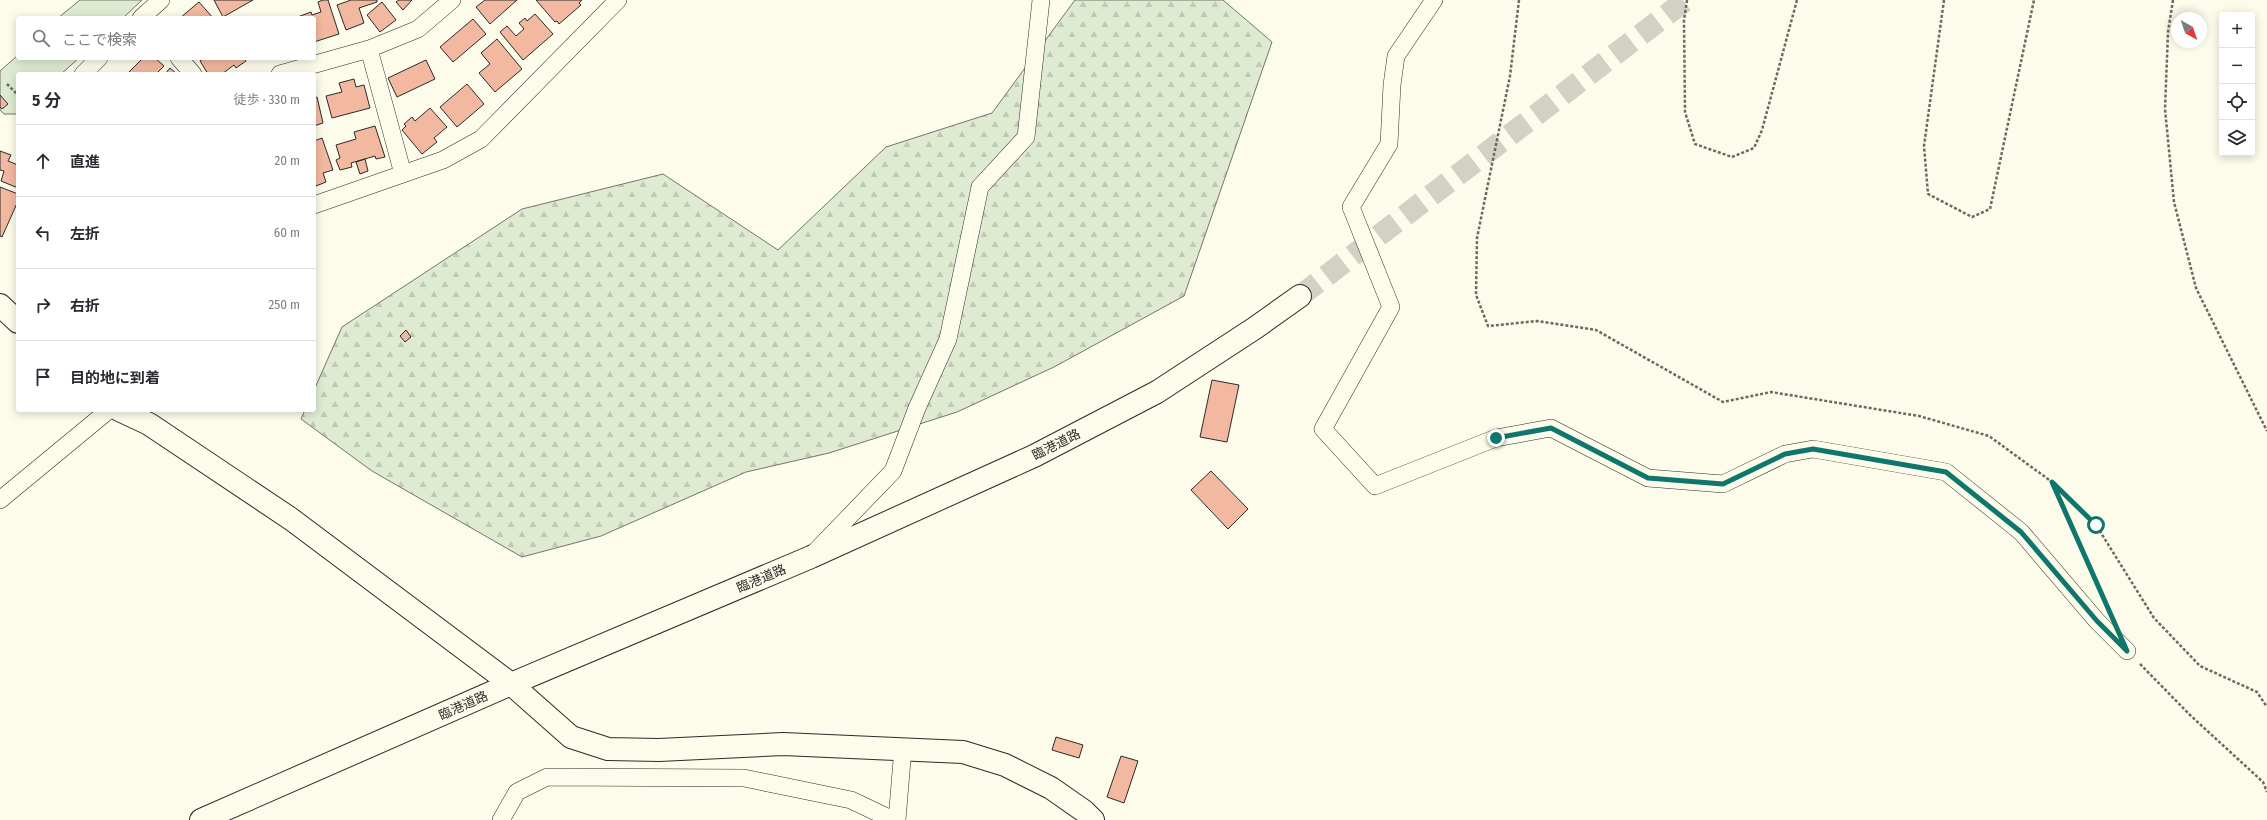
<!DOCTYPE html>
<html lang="ja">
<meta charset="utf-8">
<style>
body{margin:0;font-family:"Fira Sans Condensed","Noto Sans JP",sans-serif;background:#f2f2f3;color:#2b2b33}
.controls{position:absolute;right:12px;top:12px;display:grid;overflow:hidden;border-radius:4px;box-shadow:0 2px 10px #0003}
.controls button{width:36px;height:36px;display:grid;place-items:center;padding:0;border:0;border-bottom:1px solid #e1e1e2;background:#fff;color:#2b2b33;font:20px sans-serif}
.compass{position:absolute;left:2171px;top:12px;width:36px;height:36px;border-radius:50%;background:#fff;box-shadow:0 2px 10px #0003;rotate:140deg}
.stop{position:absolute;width:12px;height:12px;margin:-9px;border:3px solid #0f766e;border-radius:50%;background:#fff}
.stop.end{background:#0f766e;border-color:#fff;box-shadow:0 1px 4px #0008}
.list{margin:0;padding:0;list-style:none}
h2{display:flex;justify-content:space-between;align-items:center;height:52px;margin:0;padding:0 16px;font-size:17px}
h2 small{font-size:13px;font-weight:400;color:#7c7c81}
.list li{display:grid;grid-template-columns:26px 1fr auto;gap:12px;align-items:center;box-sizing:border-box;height:72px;padding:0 16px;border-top:1px solid #e1e1e2}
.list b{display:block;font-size:15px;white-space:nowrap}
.list em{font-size:13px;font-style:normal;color:#7c7c81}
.icon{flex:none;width:22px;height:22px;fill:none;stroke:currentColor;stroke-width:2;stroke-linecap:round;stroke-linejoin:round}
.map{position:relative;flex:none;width:2267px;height:820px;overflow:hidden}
.search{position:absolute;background:#fff;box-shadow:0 2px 10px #0003;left:16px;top:16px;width:300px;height:44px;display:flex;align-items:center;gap:10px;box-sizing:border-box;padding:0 14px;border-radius:4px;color:#7c7c81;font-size:15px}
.panel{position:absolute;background:#fff;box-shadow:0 2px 10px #0003;left:16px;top:72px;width:300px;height:340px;border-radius:4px}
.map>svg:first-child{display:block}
.forest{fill:url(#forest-firs);stroke:#74746e}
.green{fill:#deebd1;stroke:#74746e}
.building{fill:#f2b8a0;stroke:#2b2b2b}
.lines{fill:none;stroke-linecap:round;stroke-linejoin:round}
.tertiary-tunnel{stroke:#d3d1c4;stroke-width:22;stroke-dasharray:22 11;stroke-linecap:butt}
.minor-casing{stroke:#2b2b2b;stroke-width:18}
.tertiary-casing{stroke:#2b2b2b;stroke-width:24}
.path{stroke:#6a6964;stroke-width:2.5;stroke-dasharray:3 2;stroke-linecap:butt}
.minor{stroke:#fdfbea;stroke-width:17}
.tertiary{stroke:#fdfbea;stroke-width:22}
.route{stroke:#0f766e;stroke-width:5}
.labels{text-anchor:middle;stroke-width:3;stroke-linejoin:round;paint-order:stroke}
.street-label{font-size:13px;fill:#2b2b2b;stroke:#fdfbea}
</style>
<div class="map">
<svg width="2267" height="820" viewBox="0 0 2267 820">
<defs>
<pattern id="forest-firs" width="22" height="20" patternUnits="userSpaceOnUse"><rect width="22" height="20" fill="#deebd1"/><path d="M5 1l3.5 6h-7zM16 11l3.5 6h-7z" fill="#bfcab4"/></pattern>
</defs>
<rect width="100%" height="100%" fill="#fdfbea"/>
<path class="forest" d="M1075 0H1223L1272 42 1184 296 1054 367 957 412 829 453 746 472 601 536 522 557 372 471 301 419 305 410H314V390L342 327 522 209 663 174 778 250 886 147 992 113Z"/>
<path class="green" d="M80 0H142L123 18H58Z
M18 55V58H79L61 74H18V114H4L0 110V71Z"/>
<path class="building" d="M214 0H253L223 17Z
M323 0H328L339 34 314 42V18H295L311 12 312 15 321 12 318 2Z
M351 0H377V2L359 8 364 23 346 30 337 5Z
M399 0H412L403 10 396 2Z
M485 0H517L490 24 476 7Z
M536 0H582L579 3 581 5 559 24 557 21 555 22Z
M199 2 213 18H180Z
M382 2 396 20 380 32 367 15Z
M535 14 553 34 523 60 500 32 507 26 516 36 524 29 519 23 525 18 527 21Z
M473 19 486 34 453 62 440 47Z
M497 39 522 69 495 92 479 73 490 64 481 53Z
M143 58H155L164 66 156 74H127Z
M204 58H244L246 61 236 68 234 65 222 74H208L200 61Z
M426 60 435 79 397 97 388 78Z
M170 68 177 74H165Z
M354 79 356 87 364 85 370 108 332 118 326 96 342 92 339 83Z
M467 84 484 104 457 127 440 107Z
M0 95 8 104 2 109 0 107Z
M317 97 323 123 314 126V98Z
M430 108 447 127 434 138 437 142 422 154 402 130 406 126 404 124 412 117 415 121Z
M375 126 385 157 376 159 375 156 351 163 352 167 340 170 336 160 340 158 336 145 356 139 354 132Z
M322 138 333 170 323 173 326 182 316 186 314 180V141Z
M0 151 11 155 8 161 18 165V188L1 181 4 171 0 170Z
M365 159 368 171 360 174 356 162Z
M0 187 18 194V201L2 237 0 236Z
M406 330 411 337 405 342 400 336Z
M1212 380 1239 385 1227 442 1200 437Z
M1211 471 1248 509 1228 529 1191 490Z
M1056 737 1083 745 1079 758 1052 750Z
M1121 756 1138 761 1124 803 1107 797Z"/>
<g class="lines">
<path class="tertiary-tunnel" d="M1300 296 1686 0"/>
<g class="minor-casing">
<path id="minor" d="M1434 0 1396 56 1392 85 1389 144 1351 207 1391 307 1323 429 1375 486 1496 438 1551 428 1648 478 1723 484 1785 454 1813 449 1946 472 2021 532 2097 621 2127 651
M141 18 161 0
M369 49 403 174
M179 58 193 74
M83 74 99 58
M280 74 369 49 418 29 452 0
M314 205 443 160 481 139 618 0
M0 500 109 410
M815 552 893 471 917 408 948 339 980 187 1026 137 1041 0
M501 820 517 792 547 777 744 778 851 800 893 820
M897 820 903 748"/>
</g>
<g class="tertiary-casing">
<path id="tertiary" d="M0 305 18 322
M119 410 149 424 291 519 511 684 571 737 608 749 659 750 783 744 963 752 1005 765 1051 788 1084 811 1093 820
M201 820 511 684 811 557 1034 456 1157 392 1255 328 1300 296"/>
</g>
<path class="path" d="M1519 0 1510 76 1477 238 1476 295 1488 326 1537 321 1596 330 1723 402 1771 392 1919 416 1989 436 2052 482 2096 525 2154 618 2200 666 2257 692 2267 707
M1687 0 1684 20 1685 112 1695 144 1732 157 1754 148 1762 130 1797 0
M1944 0 1924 146 1928 194 1972 217 1990 209 2034 0
M2173 0 2168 32 2165 109 2174 202 2196 288 2267 431
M7 84 18 95
M2053 484 2105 601
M2140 664 2190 715 2263 782 2267 792"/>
<use href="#minor" class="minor"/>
<use href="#tertiary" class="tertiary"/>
</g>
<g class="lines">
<path class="route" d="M1496 438 1551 428 1648 478 1723 484 1785 454 1813 449 1946 472 2021 532 2097 621 2127 651 2052 482 2096 525"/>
</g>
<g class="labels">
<g class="street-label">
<text transform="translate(1056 444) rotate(-27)" y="5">臨港道路</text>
<text transform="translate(761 578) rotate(-23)" y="5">臨港道路</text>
<text transform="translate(463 705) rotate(-24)" y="5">臨港道路</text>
</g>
</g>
</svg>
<div class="controls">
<button>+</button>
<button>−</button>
<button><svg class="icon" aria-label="locate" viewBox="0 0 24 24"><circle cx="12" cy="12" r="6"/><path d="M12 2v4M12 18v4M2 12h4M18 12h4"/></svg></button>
<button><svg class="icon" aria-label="layers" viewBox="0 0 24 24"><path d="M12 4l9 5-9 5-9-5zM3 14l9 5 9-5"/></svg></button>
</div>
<svg class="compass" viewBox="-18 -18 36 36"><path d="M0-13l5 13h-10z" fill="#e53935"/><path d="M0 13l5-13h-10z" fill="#7c7c81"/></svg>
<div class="stop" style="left:2096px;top:525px"></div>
<div class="stop end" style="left:1496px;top:438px"></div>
<div class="search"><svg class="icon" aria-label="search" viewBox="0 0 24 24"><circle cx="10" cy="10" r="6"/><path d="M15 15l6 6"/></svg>ここで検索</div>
<section class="panel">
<h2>5 分<small>徒歩 · 330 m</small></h2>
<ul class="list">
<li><svg class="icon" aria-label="ahead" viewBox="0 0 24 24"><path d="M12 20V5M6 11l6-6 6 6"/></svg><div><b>直進</b></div><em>20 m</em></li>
<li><svg class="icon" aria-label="left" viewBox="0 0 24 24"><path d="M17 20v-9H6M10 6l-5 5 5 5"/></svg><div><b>左折</b></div><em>60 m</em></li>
<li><svg class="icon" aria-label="right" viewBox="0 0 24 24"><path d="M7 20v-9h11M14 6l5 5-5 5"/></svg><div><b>右折</b></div><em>250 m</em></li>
<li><svg class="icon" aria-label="arrive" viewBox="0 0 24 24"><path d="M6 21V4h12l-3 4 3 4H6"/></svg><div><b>目的地に到着</b></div></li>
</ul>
</section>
</div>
